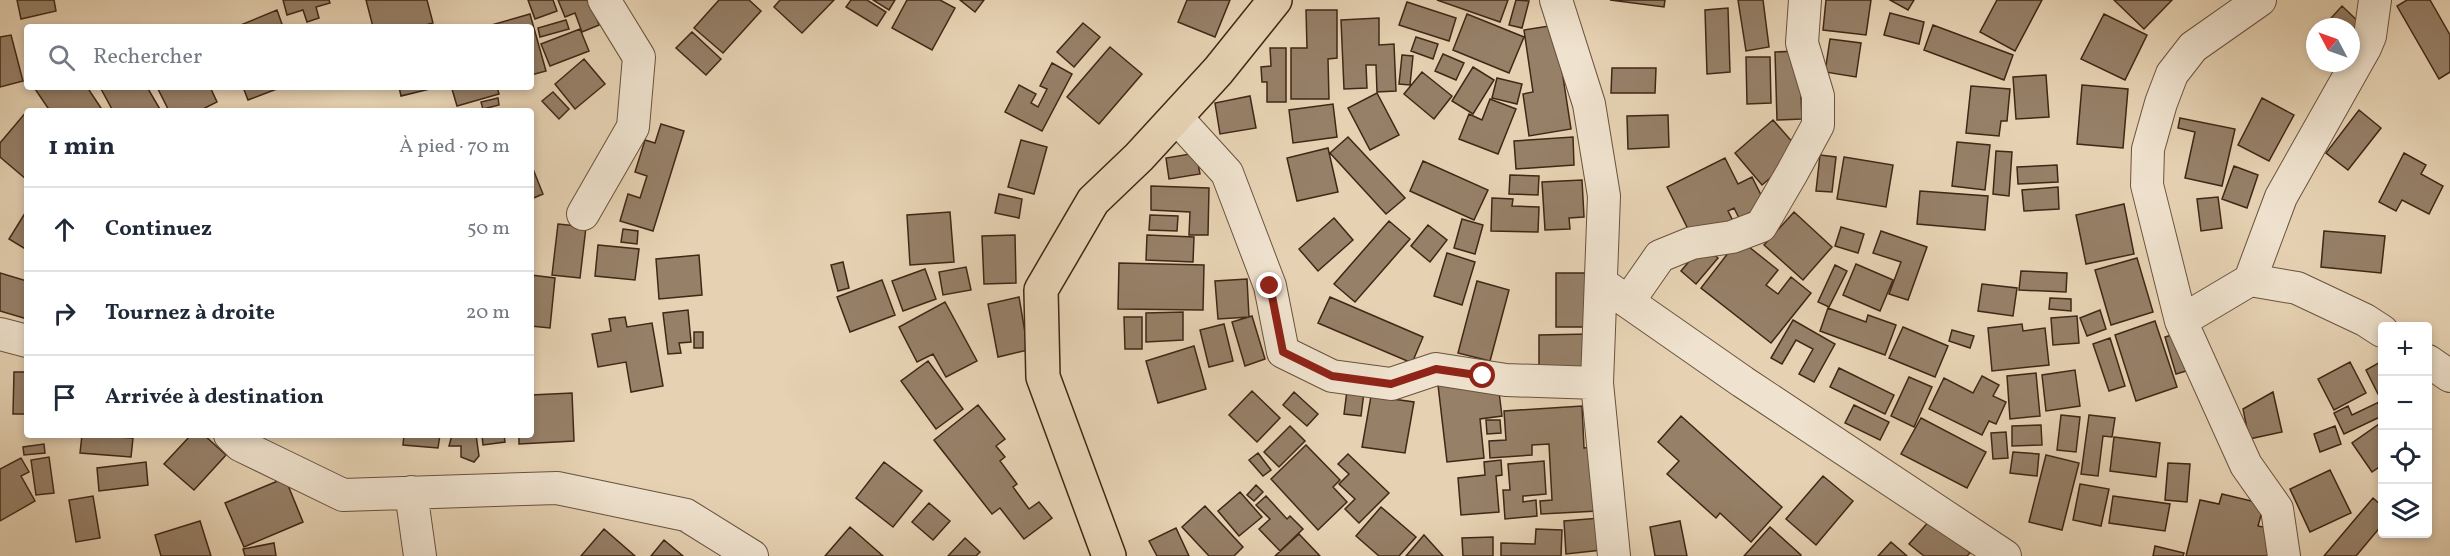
<!DOCTYPE html>
<html lang="fr">
<meta charset="utf-8">
<style>
body{margin:0;font-family:Vollkorn,serif;background:#f6f6f7;color:#1f2937}
.controls{position:absolute;right:18px;bottom:18px;display:grid;overflow:hidden;border-radius:6px;box-shadow:0 3px 9px #0003}
.controls button{width:54px;height:54px;display:grid;place-items:center;padding:0;border:0;border-bottom:2px solid #e0e1e3;background:#fff;color:#1f2937;font:30px sans-serif}
.compass{position:absolute;left:2306px;top:18px;width:54px;height:54px;border-radius:50%;background:#fff;box-shadow:0 3px 9px #0003;rotate:311deg}
.stop{position:absolute;width:18px;height:18px;margin:-14px;border:4px solid #8f2418;border-radius:50%;background:#fff}
.stop.end{background:#8f2418;border-color:#fff;box-shadow:0 2px 6px #0008}
.list{margin:0;padding:0;list-style:none}
h2{display:flex;justify-content:space-between;align-items:center;height:78px;margin:0;padding:0 24px;font-size:26px}
h2 small{font-size:20px;font-weight:400;color:#747a83}
.list li{display:grid;grid-template-columns:39px 1fr auto;gap:18px;align-items:center;box-sizing:border-box;height:84px;padding:0 24px;border-top:2px solid #e0e1e3}
.list b{display:block;font-size:22px;white-space:nowrap}
.list em{font-size:20px;font-style:normal;color:#747a83}
.icon{flex:none;width:33px;height:33px;fill:none;stroke:currentColor;stroke-width:2;stroke-linecap:round;stroke-linejoin:round}
.map{position:relative;flex:none;width:2450px;height:556px;overflow:hidden}
.search{position:absolute;background:#fff;box-shadow:0 3px 9px #0003;left:24px;top:24px;width:510px;height:66px;display:flex;align-items:center;gap:15px;box-sizing:border-box;padding:0 21px;border-radius:6px;color:#747a83;font-size:22px}
.panel{position:absolute;background:#fff;box-shadow:0 3px 9px #0003;left:24px;top:108px;width:510px;height:330px;border-radius:6px}
.map>svg:first-child{display:block}
.building{fill:#968068;stroke:#402716;stroke-width:1.5}
.lines{fill:none;stroke-linecap:round;stroke-linejoin:round}
.minor-casing{stroke:#6a523d;stroke-width:34}
.highway-casing{stroke:#402716;stroke-width:36}
.minor{stroke:#efe2ce;stroke-width:32}
.highway{stroke:#e6d2b3;stroke-width:33}
.route{stroke:#8f2418;stroke-width:8}
</style>
<div class="map">
<svg width="2450" height="556" viewBox="0 0 2450 556">
<rect width="100%" height="100%" fill="#e6d2b3"/>
<filter id="stains"><feTurbulence type="fractalNoise" baseFrequency=".00333" numOctaves="4"/><feColorMatrix values="0 0 0 0 .2 0 0 0 0 .09 0 0 0 0 .02 0 0 0 .5 -.17"/></filter>
<radialGradient id="worn" r=".72"><stop offset=".6" stop-color="#630" stop-opacity="0"/><stop offset="1" stop-color="#630" stop-opacity=".3"/></radialGradient>
<path class="building" d="M17 0H54L56 11 21 19Z
M283 0H329L330 3 316 7 319 18 307 22 303 10 287 15Z
M366 0H427L433 23 418 27H373Z
M528 0H553L557 11 535 19Z
M558 0H590L599 25 582 32 575 13 565 17Z
M719 0H749L761 11 723 53 694 28Z
M780 0H834L802 33 774 7Z
M851 0H867L886 12 877 26 846 7Z
M873 0H895L889 10Z
M907 0H940L955 8 932 50 892 28Z
M960 0H984L975 12Z
M1187 0H1230L1215 37 1178 22Z
M1437 0H1508L1500 22Z
M1516 0 1529 1 1522 28 1509 25Z
M1610 0H1665L1664 7Z
M1738 0H1763L1769 47 1746 51Z
M1826 0H1871L1866 35 1823 30Z
M1890 0H1914L1908 10Z
M1997 0H2042L2015 51 1980 32Z
M2114 0H2172L2144 29Z
M2407 0H2430L2450 35V72L2439 79 2397 6Z
M1407 2 1456 18 1449 41 1399 25Z
M2342 6 2365 28 2351 42V27H2323Z
M1728 8 1730 72 1707 74 1705 10Z
M277 10 283 27H236Z
M1306 10H1337V58L1328 59 1329 99H1291V48H1307Z
M1890 13 1924 22 1919 44 1884 35Z
M530 14 546 71 531 75V27L488 26Z
M1467 14 1524 37 1509 73 1453 50Z
M2104 14 2147 35 2125 80 2081 59Z
M1379 18V45L1394 44 1396 91 1377 92 1376 65H1366L1367 88 1344 89 1341 20Z
M566 20 569 29 540 37 538 28Z
M1083 23 1100 37 1074 67 1057 52Z
M1555 25 1571 129 1529 136 1523 94 1533 92 1524 30Z
M1933 25 2013 55 2004 80 1924 50Z
M580 29 589 51 550 66 541 44Z
M692 32 721 59 706 75 676 48Z
M11 35 23 81 0 87V37Z
M1416 37 1438 44 1433 59 1411 51Z
M1830 39 1861 43 1856 77 1825 72Z
M1110 47 1142 74 1099 124 1067 97Z
M1270 48H1286V102H1267V82H1262L1261 67 1271 66Z
M1799 51 1802 119 1777 120 1775 52Z
M1443 54 1464 63 1456 80 1435 71Z
M1402 55 1413 56 1410 85 1399 84Z
M1746 57H1770L1771 103 1747 104Z
M584 59 605 84 575 109 555 84Z
M1052 63 1072 74 1042 131 1005 112 1019 85 1036 94 1031 103 1038 107 1047 89 1040 86Z
M1473 67 1494 80 1473 114 1452 101Z
M1612 68H1656L1655 93H1611Z
M1422 72 1452 96 1434 119 1404 94Z
M2046 75 2049 117 2016 119 2013 77Z
M1497 78 1522 84 1517 104 1492 98Z
M2082 85 2128 89 2123 148 2077 144Z
M1971 86 2010 89 2007 121H2001L1999 136 1966 133Z
M38 87H87L103 111H50L35 89Z
M100 87H147L161 111H113Z
M157 87H210L217 102 199 111H169Z
M243 87H282L248 100Z
M399 87H438L401 96Z
M459 87H497L499 94 457 106 452 89Z
M553 92 569 109 559 119 542 101Z
M1377 93 1399 135 1370 150 1348 108Z
M1250 96 1256 128 1220 134 1215 103Z
M498 98 499 105 483 109 481 102Z
M2262 98 2294 115 2269 161 2238 145Z
M1490 99 1516 109 1498 154 1459 139 1469 114 1482 120Z
M1333 104 1337 137 1293 143 1289 110Z
M2359 110 2381 128 2348 170 2326 153Z
M27 111V180L0 157V143Z
M1668 115 1669 147 1628 149 1627 116Z
M2180 118 2235 129 2222 186 2185 178 2195 132 2178 128Z
M1773 120 1801 152 1762 185 1735 153Z
M661 124 684 131 653 231 620 221 628 194 640 198 647 176 635 172 645 140 655 143Z
M1348 137 1405 198 1386 214 1330 153Z
M1573 137 1574 165 1516 169 1514 141Z
M1021 140 1047 147 1034 194 1008 187Z
M1957 142 1990 145 1985 190 1952 186Z
M1328 148 1338 192 1297 201 1287 158Z
M1996 151 2012 152 2009 196 1993 194Z
M1196 153 1200 174 1169 179 1166 158Z
M2404 153 2426 165 2421 174 2443 186 2429 214 2402 200 2396 211 2379 202Z
M1820 155 1836 157 1832 192 1816 191Z
M1844 157 1893 165 1886 207 1837 199Z
M1725 158 1738 184 1752 177 1766 205 1739 218 1734 208 1728 211 1733 221 1694 241 1667 187Z
M1423 161 1488 190 1474 220 1410 191Z
M531 164 543 194 531 199Z
M2057 165 2058 182 2018 184 2017 167Z
M2234 166 2258 175 2247 208 2222 199Z
M1510 175 1539 176 1538 195 1509 194Z
M1582 180 1584 217 1569 218 1570 229 1545 230 1542 182Z
M1151 186 1209 188 1208 235H1189L1190 212 1151 210Z
M2058 187 2059 209 2024 211 2022 190Z
M1920 191 1988 196 1985 230 1917 224Z
M999 194 1022 199 1019 218 995 213Z
M2218 197 2222 228 2201 231 2197 199Z
M1492 198 1513 199 1512 206 1539 207 1538 232 1491 231Z
M2124 204 2134 254 2086 264 2076 215Z
M27 210V250L9 239Z
M950 212 954 262 910 265 907 215Z
M1794 212 1832 247 1803 280 1764 245Z
M1150 215 1178 216 1177 231 1149 230Z
M1334 218 1353 240 1318 271 1299 249Z
M1462 219 1483 225 1475 254 1454 248Z
M1389 221 1410 239 1355 302 1334 284Z
M558 224 586 227 580 278 552 275Z
M1428 225 1447 240 1430 262 1411 246Z
M1841 227 1864 234 1858 253 1835 246Z
M623 229 638 231 637 244 621 242Z
M1881 231 1927 247 1908 300 1889 294 1901 262 1873 253Z
M2324 231 2385 236 2381 273 2321 267Z
M1015 235 1016 283 984 284 982 236Z
M1147 235 1194 237 1193 262 1146 260Z
M1739 239 1778 270 1766 285 1778 294 1791 277 1811 293 1771 343 1701 288Z
M598 245 639 249 635 280 595 276Z
M1703 245 1718 258 1696 284 1681 271Z
M1447 253 1475 262 1462 305 1434 296Z
M699 255 702 295 659 299 656 259Z
M2137 258 2153 312 2111 325 2095 270Z
M843 262 849 288 838 291 831 265Z
M1119 263 1204 265 1203 310 1118 309Z
M1856 264 1893 280 1880 311 1843 295Z
M1835 265 1847 271 1829 307 1818 302Z
M966 267 971 290 943 295 939 272Z
M925 269 936 299 903 311 892 281Z
M2021 271 2067 273 2066 292 2019 290Z
M0 273 27 281V319L0 311Z
M1556 273H1589V327H1556Z
M531 275 555 278 550 328 531 326Z
M1247 279 1249 317 1218 319 1215 281Z
M882 280 895 315 850 332 837 297Z
M1477 281 1509 290 1490 361 1458 353Z
M1982 284 2017 288 2013 316 1978 311Z
M1019 297 1028 350 998 357 988 304Z
M1330 297 1423 337 1412 363 1318 323Z
M2050 298 2071 299V311L2049 309Z
M945 302 977 361 946 377 933 354 917 362 899 327Z
M1828 308 1866 322 1868 315 1896 325 1885 355 1820 331Z
M688 310 691 342 679 343 681 353 668 354 663 313Z
M2100 310 2106 329 2087 336 2080 318Z
M1183 312V340L1146 342V313Z
M1252 316 1265 359 1245 366 1232 322Z
M2077 316 2079 343 2053 345 2051 318Z
M625 317 627 327 652 323 663 386 631 392 626 362 598 367 592 334 611 331 609 319Z
M1124 317H1142V349H1125Z
M1793 320 1835 344 1814 382 1799 374 1813 349 1796 340 1782 364 1771 358Z
M2155 321 2177 387 2136 401 2115 335Z
M1224 324 1233 361 1209 367 1200 330Z
M2022 324 2023 331 2045 328 2049 365 1992 371 1988 328Z
M1903 327 1948 346 1935 377 1889 358Z
M1952 330 1974 336 1970 348 1949 341Z
M2185 331 2196 368 2176 374 2165 337Z
M694 332H703V348H694Z
M1590 334 1591 369 1539 370V335Z
M2110 338 2125 386 2109 391 2093 344Z
M1194 346 1206 389 1158 403 1146 361Z
M928 361 963 409 936 429 901 381Z
M2382 361V402L2366 370Z
M2350 362 2366 393 2334 410 2318 379Z
M1839 368 1894 395 1885 414 1830 387Z
M2075 370 2080 406 2046 411 2042 375Z
M14 372H27V414H13Z
M2036 373 2040 416 2010 419 2007 376Z
M1982 376 1999 385 1993 396 2006 402 1996 424 1989 421 1982 435 1929 409 1944 378 1973 393Z
M1909 377 1932 387 1914 427 1891 416Z
M1498 384 1502 416 1480 419 1484 458 1447 462 1438 385Z
M1347 390 1364 392 1361 416 1344 414Z
M1252 391 1280 418 1257 442 1229 415Z
M1294 392 1318 414 1307 426 1283 405Z
M2273 392 2282 432 2249 439 2243 409Z
M572 393 574 441 519 444V435H531V395Z
M1371 396 1414 402 1405 453 1362 447Z
M2379 402 2382 416 2344 434 2334 413 2348 406 2352 415Z
M978 405 1005 439 996 446 1005 457 1000 461 1017 484 1013 487 1029 509 1039 502 1052 518 1024 539 1000 508 992 514 934 440Z
M1854 405 1889 422 1880 440 1845 423Z
M1582 406 1584 448 1594 447 1598 511 1541 514 1540 501 1552 500 1549 444 1532 445V455L1490 458 1489 441 1506 440 1504 411Z
M2061 415 2080 417 2076 452 2057 450Z
M2089 415 2115 418 2112 437 2103 436 2098 476 2081 474Z
M1681 416 1782 507 1751 542 1720 513 1716 518 1667 474 1679 461 1658 442Z
M1921 418 1986 452 1967 488 1901 454Z
M1486 420H1500L1501 433 1487 434Z
M2382 422V465L2372 472 2352 443Z
M2041 425 2042 445 2012 446V426Z
M1290 426 1305 441 1279 467 1264 452Z
M2335 426 2341 444 2320 452 2314 434Z
M2006 432 2008 458 1993 459 1991 433Z
M82 435 133 438 131 457 80 453Z
M191 435H204L226 455 194 490 164 464Z
M404 435H440L438 448 403 445Z
M452 435H476L479 456 474 462 461 457V446H449Z
M482 435H504L505 442 483 445Z
M2114 437 2160 443 2156 477 2110 471Z
M44 444 45 453 24 455 23 447Z
M1306 445 1340 480 1333 487 1347 502 1318 530 1271 479Z
M2013 452 2039 454 2037 476 2010 473Z
M1258 453 1271 470 1263 476 1249 460Z
M1348 454 1389 493 1359 523 1345 509 1355 499 1339 484 1349 474 1338 464Z
M2046 455 2079 463 2062 530 2029 522Z
M49 457 54 493 36 495 31 460Z
M21 458 29 472 21 476 35 501 0 521V469Z
M1501 460 1502 475 1496 476 1499 512 1461 515 1458 478 1485 475 1484 462Z
M1544 461 1546 494 1523 496V502L1536 500 1537 516 1505 519 1503 490H1510L1508 464Z
M146 462 148 485 99 491 97 468Z
M884 462 922 491 893 527 856 498Z
M2168 463 2190 464 2187 502 2165 500Z
M2330 470 2351 513 2310 532 2290 489Z
M1823 476 1853 501 1816 545 1786 519Z
M285 478 303 522 244 547 225 503Z
M2080 484 2109 489 2101 526 2073 520Z
M1256 485 1263 492 1254 501 1247 495Z
M1240 492 1262 517 1239 536 1218 511Z
M2222 494 2264 504 2258 526 2278 530 2272 556H2186L2200 500 2219 504Z
M93 496 100 538 76 542 69 500Z
M1266 496 1287 519 1290 516 1303 529 1280 551 1259 529 1270 519 1256 505Z
M2113 496 2170 504 2165 531 2109 523Z
M2373 498 2382 506V525L2356 556H2324Z
M929 503 950 521 933 540 912 522Z
M1205 506 1243 547 1234 556H1209L1182 527Z
M1381 507 1416 537 1399 556H1379L1356 536Z
M1600 518 1602 550 1566 554 1564 521Z
M1931 519 1970 553 1967 556H1924L1909 544Z
M200 521 211 556H161L155 535Z
M1680 521 1687 556H1655L1650 527Z
M850 527 883 556H825Z
M1770 527 1801 555 1800 556H1744Z
M1176 528 1189 556H1157L1149 541Z
M604 529 635 556H581Z
M1536 529 1562 530 1561 556H1501V543L1535 544Z
M1299 534 1320 556H1275Z
M1424 535 1443 556H1406Z
M1493 537V556H1463L1462 538Z
M965 538 980 552 976 556H948Z
M664 540 683 556H651Z
M1891 542 1907 556H1878Z
M274 543 276 556H245L243 549Z
M2155 546 2184 553 2183 556H2153Z"/>
<g class="lines">
<g class="minor-casing">
<path id="minor" d="M1556 0 1589 104 1604 196 1597 383 1614 556
M2260 0 2193 47 2172 74 2161 103 2148 149 2147 185 2181 321 2246 465 2277 509 2284 556
M1176 117 1227 173 1270 286 1283 352 1332 376 1391 384 1436 369 1506 380 1597 383
M583 214 633 127 639 57 604 0
M2250 280 2281 197 2365 48 2370 36 2375 0
M1601 283 1743 382 2005 556
M1628 302 1660 256 1692 243 1732 237 1761 226 1792 173 1818 125V96L1802 43 1805 0
M2181 321 2250 280 2297 288 2365 320 2382 331
M0 334 27 341
M2428 361 2450 376
M230 435 240 445 343 495 557 488 686 515 752 556
M411 492 420 556"/>
</g>
<g class="highway-casing">
<path id="highway" d="M1109 556 1043 377 1041 290 1093 201 1139 157 1218 71 1275 0"/>
</g>
<use href="#minor" class="minor"/>
<use href="#highway" class="highway"/>
</g>
<g class="lines">
<path class="route" d="M1270 286 1283 352 1332 376 1391 384 1436 369 1483 376"/>
</g>
<rect width="100%" height="100%" filter="url(#stains)"/>
<rect width="100%" height="100%" fill="url(#worn)"/>
</svg>
<div class="controls">
<button>+</button>
<button>−</button>
<button><svg class="icon" aria-label="locate" viewBox="0 0 24 24"><circle cx="12" cy="12" r="6"/><path d="M12 2v4M12 18v4M2 12h4M18 12h4"/></svg></button>
<button><svg class="icon" aria-label="layers" viewBox="0 0 24 24"><path d="M12 4l9 5-9 5-9-5zM3 14l9 5 9-5"/></svg></button>
</div>
<svg class="compass" viewBox="-18 -18 36 36"><path d="M0-13l5 13h-10z" fill="#e53935"/><path d="M0 13l5-13h-10z" fill="#747a83"/></svg>
<div class="stop" style="left:1483px;top:376px"></div>
<div class="stop end" style="left:1270px;top:286px"></div>
<div class="search"><svg class="icon" aria-label="search" viewBox="0 0 24 24"><circle cx="10" cy="10" r="6"/><path d="M15 15l6 6"/></svg>Rechercher</div>
<section class="panel">
<h2>1 min<small>À pied · 70 m</small></h2>
<ul class="list">
<li><svg class="icon" aria-label="ahead" viewBox="0 0 24 24"><path d="M12 20V5M6 11l6-6 6 6"/></svg><div><b>Continuez</b></div><em>50 m</em></li>
<li><svg class="icon" aria-label="right" viewBox="0 0 24 24"><path d="M7 20v-9h11M14 6l5 5-5 5"/></svg><div><b>Tournez à droite</b></div><em>20 m</em></li>
<li><svg class="icon" aria-label="arrive" viewBox="0 0 24 24"><path d="M6 21V4h12l-3 4 3 4H6"/></svg><div><b>Arrivée à destination</b></div></li>
</ul>
</section>
</div>
